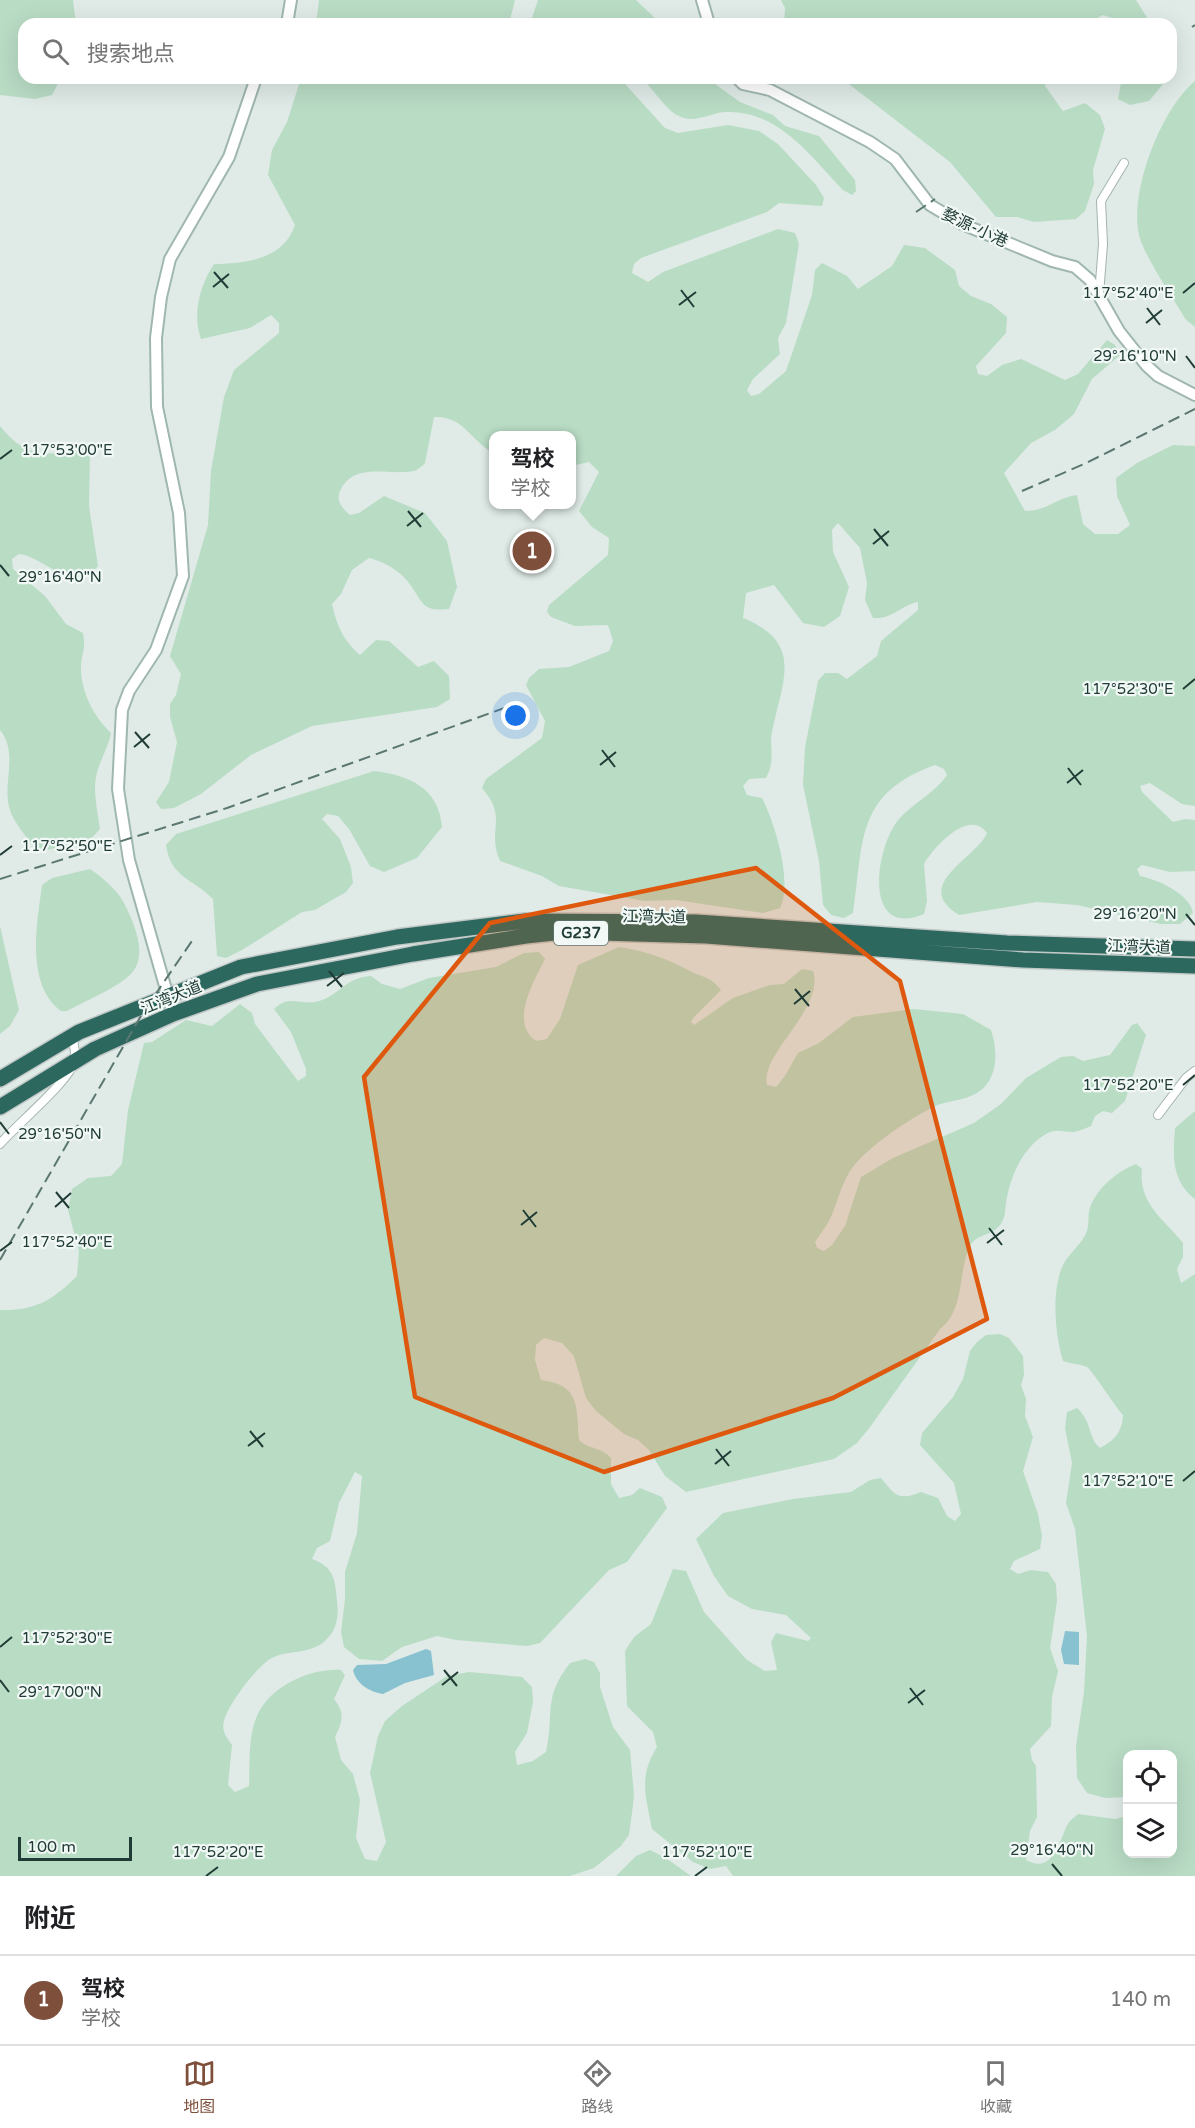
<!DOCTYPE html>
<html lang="zh">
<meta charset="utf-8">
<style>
body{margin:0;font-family:"Varela Round","Noto Sans SC",sans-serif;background:#f6f6f6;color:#202124}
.controls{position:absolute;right:18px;bottom:18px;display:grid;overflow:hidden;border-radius:12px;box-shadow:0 6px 24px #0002}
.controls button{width:54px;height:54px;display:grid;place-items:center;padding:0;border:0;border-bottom:2px solid #e0e0e0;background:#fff;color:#202124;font:30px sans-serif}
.scale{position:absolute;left:18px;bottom:15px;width:114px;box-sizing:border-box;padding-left:6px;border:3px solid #213c36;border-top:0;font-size:16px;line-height:21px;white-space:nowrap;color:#213c36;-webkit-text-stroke:4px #f1f8f5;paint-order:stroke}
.you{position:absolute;left:516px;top:716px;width:21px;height:21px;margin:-15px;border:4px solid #fff;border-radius:50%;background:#1a73e8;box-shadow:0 0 0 9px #1a73e833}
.badge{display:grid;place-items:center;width:39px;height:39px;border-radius:50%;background:#7e4f3b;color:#fff;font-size:20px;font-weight:700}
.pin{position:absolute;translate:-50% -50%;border:3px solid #fff;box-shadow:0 2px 6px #0006}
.popup{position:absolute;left:489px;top:431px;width:87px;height:78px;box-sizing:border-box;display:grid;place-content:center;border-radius:12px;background:#fff;filter:drop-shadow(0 2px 4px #0005);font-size:20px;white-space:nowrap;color:#757577}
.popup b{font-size:22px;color:#202124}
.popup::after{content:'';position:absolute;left:50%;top:100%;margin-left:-12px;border:12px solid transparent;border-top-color:#fff}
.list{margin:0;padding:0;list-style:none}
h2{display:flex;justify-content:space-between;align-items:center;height:78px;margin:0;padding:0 24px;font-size:26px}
h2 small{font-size:20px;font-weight:400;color:#757577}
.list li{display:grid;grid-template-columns:39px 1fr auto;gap:18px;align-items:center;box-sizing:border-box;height:90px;padding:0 24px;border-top:2px solid #e0e0e0}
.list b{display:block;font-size:22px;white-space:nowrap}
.list p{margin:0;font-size:20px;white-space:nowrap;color:#757577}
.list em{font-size:20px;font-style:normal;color:#757577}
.icon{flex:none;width:33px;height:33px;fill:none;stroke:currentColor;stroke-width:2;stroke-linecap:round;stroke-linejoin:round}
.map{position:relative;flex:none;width:1195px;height:1876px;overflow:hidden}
.search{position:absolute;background:#fff;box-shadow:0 6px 24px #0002;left:18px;right:18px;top:18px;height:66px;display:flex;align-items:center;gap:15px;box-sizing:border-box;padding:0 21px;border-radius:18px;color:#757577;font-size:22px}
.sheet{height:168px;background:#fff}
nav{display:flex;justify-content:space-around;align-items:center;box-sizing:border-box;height:84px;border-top:2px solid #e0e0e0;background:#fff;font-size:16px;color:#757577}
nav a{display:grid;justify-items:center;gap:3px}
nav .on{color:#7e4f3b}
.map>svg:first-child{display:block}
.green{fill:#b9dcc5}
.water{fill:#88c1d0}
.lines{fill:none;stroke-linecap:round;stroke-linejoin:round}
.street-casing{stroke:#a3b3ae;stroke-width:10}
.secondary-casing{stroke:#9fb7b0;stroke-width:14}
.highway-casing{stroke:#c1c8c7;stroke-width:18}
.street{stroke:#fff;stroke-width:8}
.secondary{stroke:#fff;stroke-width:10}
.highway{stroke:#2d685f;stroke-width:15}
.rail{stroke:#5b7771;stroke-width:2;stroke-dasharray:12 6;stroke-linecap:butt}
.marked{fill:#de580e;fill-opacity:0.2;stroke:#de580e;stroke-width:4.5;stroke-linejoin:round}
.ticks{fill:none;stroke:#213c36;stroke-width:2}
.labels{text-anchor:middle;stroke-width:4.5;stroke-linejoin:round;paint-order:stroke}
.shield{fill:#f1f8f5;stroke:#5f746f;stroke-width:1.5}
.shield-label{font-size:15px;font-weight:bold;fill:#213c36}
.street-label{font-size:16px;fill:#213c36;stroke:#f1f8f5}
.ticks-label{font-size:15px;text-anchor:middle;fill:#213c36;stroke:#f1f8f5;stroke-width:4.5;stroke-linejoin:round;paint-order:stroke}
</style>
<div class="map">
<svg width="1195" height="1876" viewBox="0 0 1195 1876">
<rect width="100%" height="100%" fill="#e0ebe7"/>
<path class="green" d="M0 0H73L76 24H24V78H61L52 95 35 99 0 95Z
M319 0H515L509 24H316Z
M538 0H636L660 23 530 24Z
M781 0H1136L1151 24H1122L1121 21 1103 15 1086 24H784L785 8Z
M301 78H580L625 84 665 128 678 133 728 125 759 131 778 144 816 185 824 198 822 206 779 203 767 212 641 258 634 264 632 273 648 282 663 272 778 229 795 233 799 244 786 323 778 338 780 354 753 379 747 390 751 396 759 394 786 371 812 295 815 270 822 263 847 276 858 289 892 266 904 245 925 248 955 270 959 286 971 296 991 304 1007 317 1006 333 976 366 978 374 987 376 1002 365 1021 359 1065 380 1078 374 1107 340 1115 345 1120 355 1092 379 1074 414 1055 430 1031 443 1004 473 1025 511C1048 511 1055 498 1077 495L1083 524 1095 534H1118L1130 525 1117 496 1116 478 1137 463 1173 445 1195 446V806L1182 804 1150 783 1140 786 1142 792 1173 822 1185 819 1195 820V871L1170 872 1142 865 1137 869 1140 876C1157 879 1190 894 1193 913L1180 924H1161L1077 905 1037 902 959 915C910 885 977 858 987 833 969 808 934 847 924 864L927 901 924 914C862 940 875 847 899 819 913 803 935 793 947 775L944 769 935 765C854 794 864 843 853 913L844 918 831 915 823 905 819 861 803 785 805 747 818 681 825 673H838L847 679 877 656 881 641 918 610V602C898 606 895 619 873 618L865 600 867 583 860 548 838 523 832 530 833 552 849 587 840 616 824 627 803 623 774 585 746 593 743 618C805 643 782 681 772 732 769 750 776 759 766 778L749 779 743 786 747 795 762 798C775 823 793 882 780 908L763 913 676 900 645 901 559 886 542 876 500 861C489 836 501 824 493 805 491 799 486 793 482 788L486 779 542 738 545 721 526 685 529 678 539 669 569 667 609 651 613 641 608 625 575 626 551 617 547 612 549 605 608 555 609 538 592 527 579 511 599 472 589 462 571 466V436H493V453C469 439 464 416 434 417L425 463C422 466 418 470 414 471 388 476 354 461 340 491 336 502 342 508 350 515L359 513 384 496 425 513 447 541 457 587 449 609C421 612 424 603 409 583 399 570 385 562 369 558L352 570 341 594 332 604C337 626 343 640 360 655L376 640 389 641 418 667 434 661 449 676 450 699 437 707 312 726 251 755 201 794 174 808 161 809 156 802 169 782 177 742 170 717V704L176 695 181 674 170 656 208 525 211 471 224 397 234 370 279 333V323L271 315 250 328 201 339C192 314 200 285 214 264 246 263 283 260 295 225L268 175 272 150 287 122Z
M640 78H681L715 84 740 102 773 115 785 126 819 136 855 180 856 191 852 195 843 190C811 157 780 112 729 112 714 111 700 122 684 118 665 113 656 89 640 78Z
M841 78H1046L1045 86 1063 111 1085 103 1100 115 1105 129 1093 170 1094 184 1085 211 1076 219 1034 222 1017 217H996L950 162Z
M1122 78H1168L1149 101 1130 105 1118 99Z
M1195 81V327L1186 320C1175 301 1143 254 1139 235 1129 191 1161 109 1195 81Z
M0 426C15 445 32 456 57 453 68 451 73 444 84 444L90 451 89 506 98 566C71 596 48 558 19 554L12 559 13 569 45 596 66 624 83 633C86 650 82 651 81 665 80 690 93 716 111 733 108 749 99 761 96 777 93 793 98 814 100 829L90 840 38 852C29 840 17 827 11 813 0 785 20 755 0 730Z
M374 771C409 775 439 788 442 827L417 858 384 872 370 866 349 829 338 816 327 814 322 819 340 839 351 867 353 883 346 892 315 910 302 912 242 950 226 958 217 956 213 899C192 878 171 878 166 845L176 834Z
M90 869C103 878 118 890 125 905 135 925 148 956 131 974 117 988 85 1001 67 1011H61C25 984 37 923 42 885L52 878Z
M0 926 19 1010 10 1026 0 1034Z
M619 947C645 951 666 958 690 971 704 978 710 976 721 990L694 1017 691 1022 694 1025 733 998 770 985 784 984 802 969 813 971C825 1009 760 1053 767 1085L776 1087 785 1076 798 1053 819 1043 853 1017 914 1009 963 1014 991 1030C999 1054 998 1085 971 1096 959 1101 947 1101 935 1106 911 1118 875 1142 857 1162 842 1178 839 1200 830 1219 826 1227 820 1234 815 1242L817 1248 824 1251 832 1245 845 1226 861 1177 893 1158 974 1123 1001 1104 1026 1078 1061 1057 1073 1056 1083 1061 1110 1055 1132 1025 1137 1023 1146 1035 1125 1101 1112 1113 1103 1111 1095 1116 1091 1126C1086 1128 1079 1131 1073 1132 1063 1132 1056 1128 1046 1134 1022 1148 1010 1177 1006 1203 1005 1212 1005 1219 1000 1225 991 1237 974 1233 968 1250 958 1278 964 1310 940 1329L870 1427 857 1443 834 1459 686 1492 665 1476 649 1450 638 1440 624 1434 596 1411 586 1398 574 1356 562 1343 544 1338 536 1345 535 1360 541 1380C581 1385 576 1407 579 1440 589 1450 600 1446 611 1458V1484L619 1498 632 1495 640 1488 662 1497 667 1508 627 1562 609 1570 540 1643 527 1646 456 1640 437 1636 402 1647 382 1661 359 1659 344 1647 341 1632 345 1599V1572L357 1533 362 1476 355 1472 339 1503 330 1541 317 1548 312 1559C329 1565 335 1575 336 1592 338 1609 341 1625 326 1640 312 1654 290 1650 274 1657 259 1663 228 1704 224 1721 221 1731 227 1738 232 1745L228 1785 235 1792 249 1786C250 1766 248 1741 255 1721 266 1688 308 1668 341 1670L345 1675 334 1699C345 1713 343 1721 335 1737L341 1760 353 1774 360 1800 356 1838 365 1859 377 1861 386 1842 370 1773 378 1736 385 1721 402 1706 447 1676 469 1672 522 1677 532 1687 533 1702 527 1733 515 1752 517 1765 533 1761 546 1752C555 1712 542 1699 570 1663L585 1659 594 1662 600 1673V1687L613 1727 630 1750 634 1795 632 1813 629 1835 621 1846 594 1868 570 1876H0V1310C35 1311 53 1300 77 1276L79 1251 68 1210 72 1189 88 1178 111 1176 122 1164 128 1110 144 1043 152 1042 186 1020 212 1026 240 1004 252 1013 255 1024 298 1081 306 1076V1069L291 1032 274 1009C289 995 297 1004 315 1002 338 998 343 978 371 976L382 984 400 989 429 978 496 967 524 953 539 952 545 959C534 981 509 1023 536 1041L547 1039 560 1019 578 965Z
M1195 1111V1199C1171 1181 1173 1155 1175 1128Z
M1136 1164 1142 1169C1138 1204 1164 1219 1183 1243V1257L1177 1269 1181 1283 1195 1274V1876H733L726 1866 710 1869 693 1862 652 1829C646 1796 638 1777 657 1747L653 1732 627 1706 625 1651 634 1637 651 1624 673 1569 686 1571 704 1612 747 1660 765 1671 777 1670 771 1642 776 1633 808 1641 811 1638 786 1615 752 1609 728 1596 714 1576 696 1539 723 1513 793 1499 851 1492 870 1480 881 1478C896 1496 898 1501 921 1492L938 1498 947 1516 955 1521 961 1514 954 1483 920 1445 922 1433 953 1397 963 1379 970 1351 977 1342 986 1335 1000 1334 1009 1338 1023 1356 1024 1375 1021 1385 1026 1399 1025 1416 1033 1437 1023 1471 1038 1514 1042 1536 1040 1549 1014 1561 1010 1569 1018 1574 1031 1570 1048 1572 1056 1584 1057 1601 1050 1648 1058 1671 1052 1697 1051 1726 1030 1749 1032 1760 1036 1766 1037 1817 1030 1831 1026 1860C1055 1876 1060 1836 1068 1824 1070 1820 1075 1817 1078 1814L1115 1819 1127 1816 1128 1854H1172V1754H1128L1127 1797 1105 1798 1087 1793 1077 1778 1076 1746 1084 1692 1087 1636 1075 1529 1066 1503 1072 1463 1065 1428 1067 1412 1077 1408C1093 1423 1087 1436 1100 1448 1115 1440 1122 1432 1123 1415 1115 1406 1091 1369 1087 1367 1080 1364 1071 1364 1063 1361 1055 1335 1051 1291 1063 1265 1069 1253 1083 1243 1087 1231 1089 1225 1088 1218 1089 1212 1093 1191 1117 1171 1136 1164Z
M650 1850 666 1858 691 1876H616L636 1856Z"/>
<path class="water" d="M1065 1631 1079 1632V1665L1064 1664 1061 1650Z
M426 1649 431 1651 434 1675 405 1683 383 1694C370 1692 356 1684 353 1670L357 1665 386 1664Z"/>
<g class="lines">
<g class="street-casing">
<path id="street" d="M1099 295 1103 244 1101 201 1124 163
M1158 1115 1186 1078 1195 1071
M0 1144C15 1126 71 1080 75 1060 76 1053 73 1043 73 1036"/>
</g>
<g class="secondary-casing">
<path id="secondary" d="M702 0 709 24
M287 24 291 0
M737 78 743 84 770 90 870 142 895 159 930 205 962 224 1052 261 1075 267 1090 280 1119 331 1146 365 1158 376 1195 395
M173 1014 129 860 118 789 122 710 129 691 156 650 183 576 179 513 157 407 156 338 161 297 170 259 229 157 256 78"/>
</g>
<g class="highway-casing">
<path id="highway" d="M0 1079 79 1032 241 967 397 937 525 921 696 922 1007 943 1195 949
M0 1107 95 1049 173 1014 257 984 413 954 526 936 564 932 706 936 1023 960 1195 966"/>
</g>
<use href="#street" class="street"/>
<use href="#secondary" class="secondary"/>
<use href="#highway" class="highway"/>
<path class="rail" d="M1192 27 1195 25
M916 212 935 199
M1022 491 1084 464 1195 409
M0 879 227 808 507 707
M0 1260 142 1014 194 938"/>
</g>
<path class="marked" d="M756 868 900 981 987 1319 833 1398 604 1472 415 1397 364 1077 490 923Z"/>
<path class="ticks" d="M214 272 228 288M213 287 229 274M681 290 694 307M1183 293 1195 283M679 305 696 292M1147 308 1160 325M1146 323 1162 310M1186 356 1195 368M0 459 12 450M408 511 421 527M407 526 423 513M874 529 888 546M873 544 889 531M0 565 9 576M1183 689 1195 679M135 732 149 748M134 747 150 734M602 750 615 767M600 765 616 752M1068 768 1081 785M1067 783 1083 770M0 855 12 846M1186 914 1195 925M329 971 342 987M327 986 344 973M795 989 809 1006M794 1004 810 991M1183 1085 1195 1075M0 1122 9 1134M56 1192 69 1208M55 1207 71 1193M523 1210 536 1227M521 1225 537 1212M989 1228 1002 1245M987 1243 1004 1230M0 1251 12 1242M250 1431 263 1447M248 1446 265 1433M716 1449 729 1466M715 1464 731 1451M1183 1481 1195 1471M0 1647 12 1637M444 1670 457 1686M0 1680 9 1692M442 1685 458 1672M910 1688 923 1705M908 1703 925 1690M1052 1864 1062 1876M206 1876 218 1867M695 1876 707 1867"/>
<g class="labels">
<rect class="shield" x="554" y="921" width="54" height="24" rx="4.5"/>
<g class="shield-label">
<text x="581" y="938">G237</text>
</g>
<g class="street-label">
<text transform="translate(975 227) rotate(25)" y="6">婺源-小港</text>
<text transform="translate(654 916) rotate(1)" y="6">江湾大道</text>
<text transform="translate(1139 946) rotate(2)" y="6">江湾大道</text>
<text transform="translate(171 997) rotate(-22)" y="6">江湾大道</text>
</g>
</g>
<g class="ticks-label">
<text x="1128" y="298">117°52'40"E</text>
<text x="1135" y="361">29°16'10"N</text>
<text x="67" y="455">117°53'00"E</text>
<text x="60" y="582">29°16'40"N</text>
<text x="1128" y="694">117°52'30"E</text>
<text x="67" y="851">117°52'50"E</text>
<text x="1135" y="919">29°16'20"N</text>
<text x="1128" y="1090">117°52'20"E</text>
<text x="60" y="1139">29°16'50"N</text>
<text x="67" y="1247">117°52'40"E</text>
<text x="1128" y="1486">117°52'10"E</text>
<text x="67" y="1643">117°52'30"E</text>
<text x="60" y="1697">29°17'00"N</text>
<text x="1052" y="1855">29°16'40"N</text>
<text x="218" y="1857">117°52'20"E</text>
<text x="707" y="1857">117°52'10"E</text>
</g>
</svg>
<div class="controls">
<button><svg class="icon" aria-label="locate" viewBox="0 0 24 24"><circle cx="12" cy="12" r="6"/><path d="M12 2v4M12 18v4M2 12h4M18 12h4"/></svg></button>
<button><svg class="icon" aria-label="layers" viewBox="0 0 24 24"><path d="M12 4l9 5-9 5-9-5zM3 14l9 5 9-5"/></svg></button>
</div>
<div class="scale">100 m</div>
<div class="you"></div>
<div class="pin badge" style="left:532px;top:551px">1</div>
<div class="popup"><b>驾校</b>学校</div>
<div class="search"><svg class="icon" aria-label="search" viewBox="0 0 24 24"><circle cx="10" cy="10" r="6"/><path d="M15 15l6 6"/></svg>搜索地点</div>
</div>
<section class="sheet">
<h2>附近<small></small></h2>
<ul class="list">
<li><span class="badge">1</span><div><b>驾校</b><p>学校</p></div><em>140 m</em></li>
</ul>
</section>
<nav>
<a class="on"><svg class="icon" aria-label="map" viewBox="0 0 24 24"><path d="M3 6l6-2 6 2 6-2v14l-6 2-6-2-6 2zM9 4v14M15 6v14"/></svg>地图</a>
<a><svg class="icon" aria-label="directions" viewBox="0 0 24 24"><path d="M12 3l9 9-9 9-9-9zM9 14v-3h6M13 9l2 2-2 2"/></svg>路线</a>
<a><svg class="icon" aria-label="saved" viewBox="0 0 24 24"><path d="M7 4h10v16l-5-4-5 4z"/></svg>收藏</a>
</nav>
